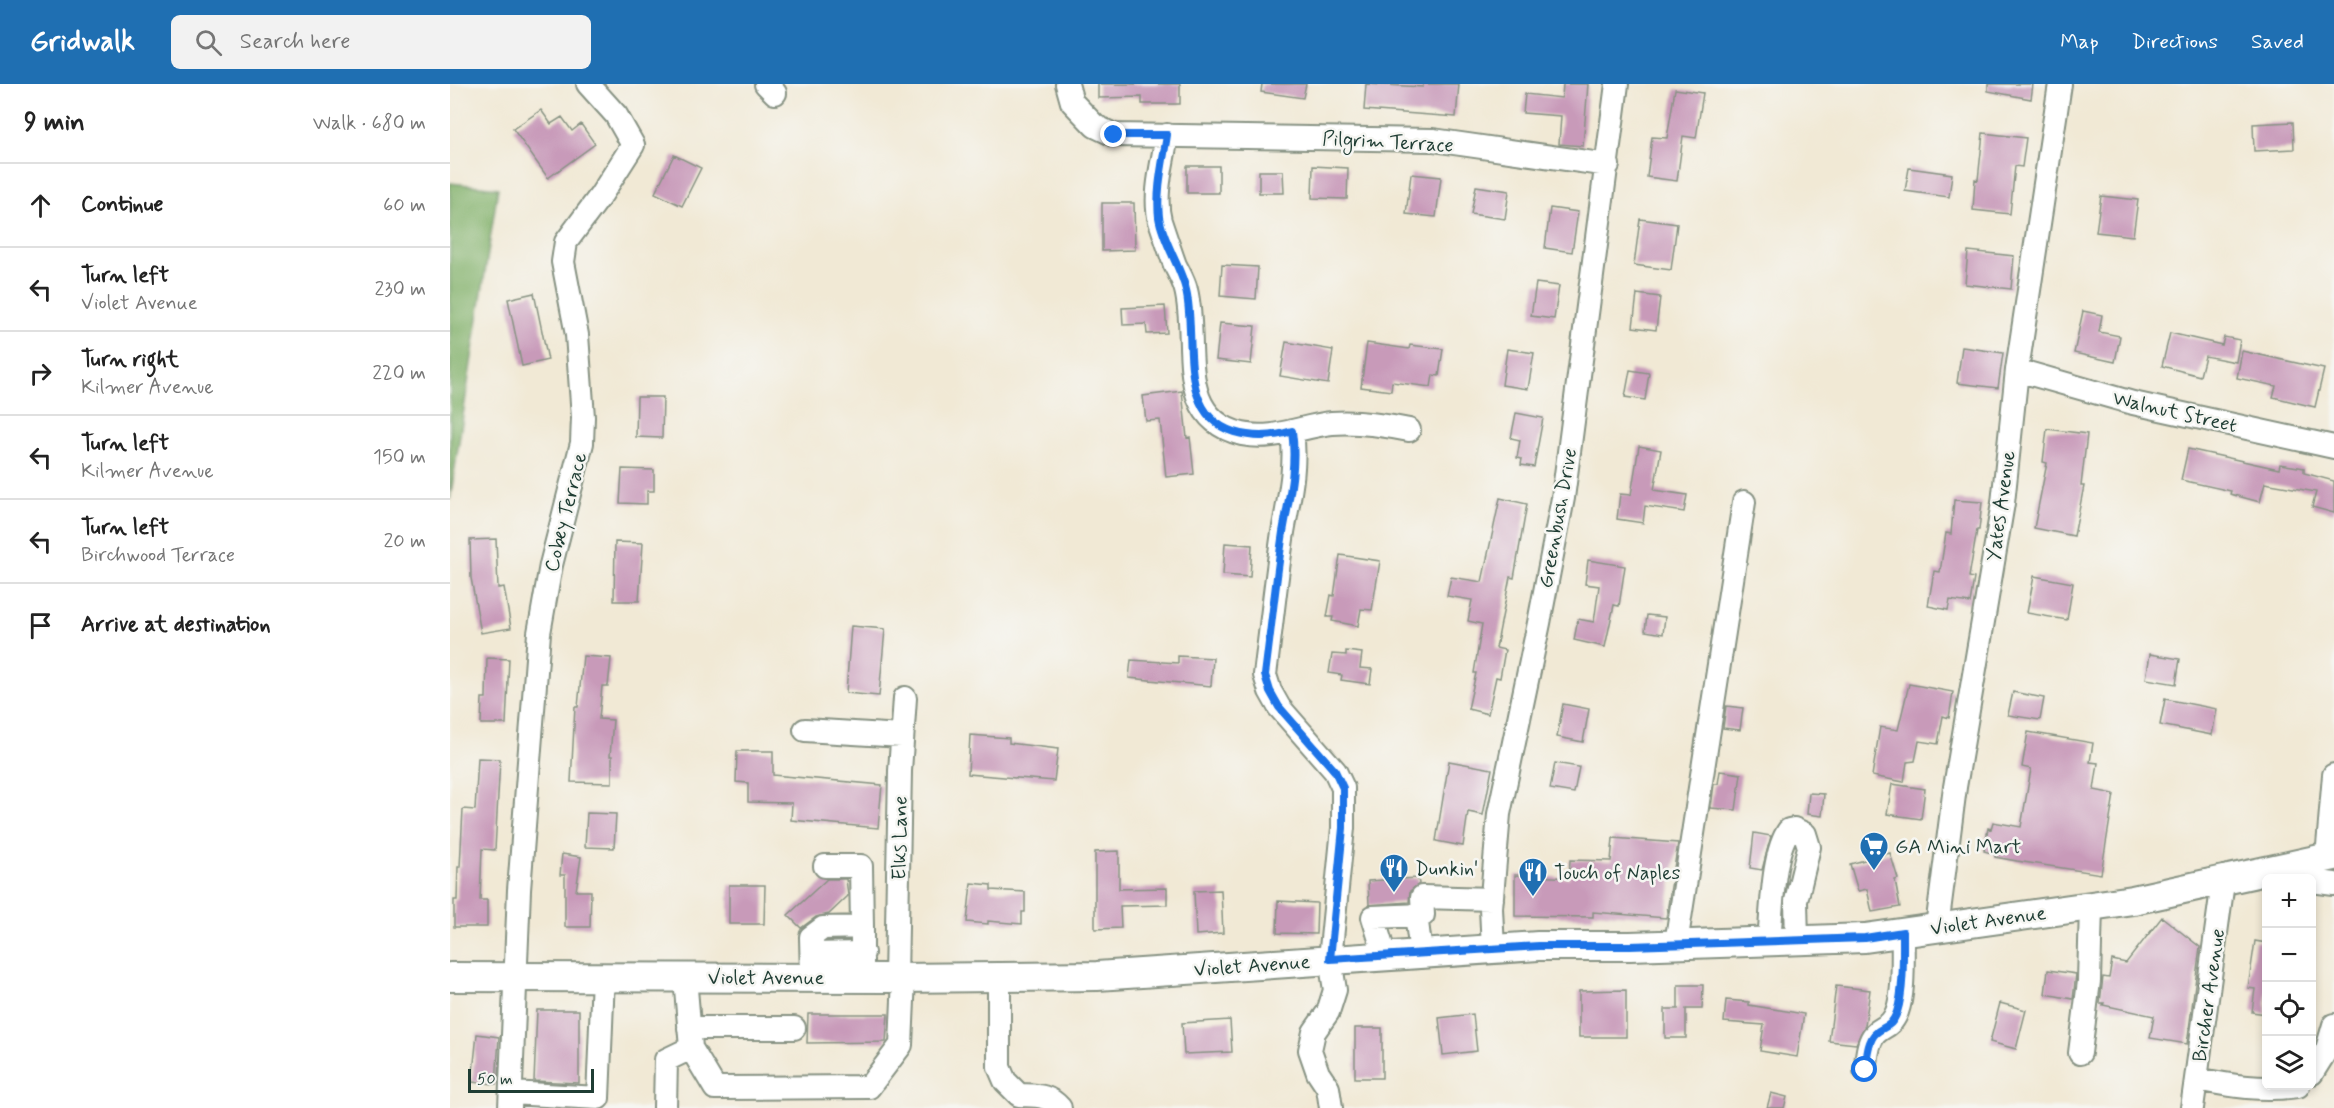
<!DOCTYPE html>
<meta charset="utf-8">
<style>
body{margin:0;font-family:Mynerve,sans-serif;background:#f2f2f2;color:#222}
.controls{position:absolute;right:18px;bottom:18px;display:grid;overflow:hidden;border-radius:9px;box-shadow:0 3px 9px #0003}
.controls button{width:54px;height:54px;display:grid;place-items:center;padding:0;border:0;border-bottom:2px solid #e0e0e0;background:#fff;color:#222;font:30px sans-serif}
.scale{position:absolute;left:18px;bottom:15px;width:126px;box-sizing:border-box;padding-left:6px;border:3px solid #1f3d34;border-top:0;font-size:16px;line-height:21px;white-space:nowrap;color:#1f3d34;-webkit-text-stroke:4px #f6f6f2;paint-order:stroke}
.stop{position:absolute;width:18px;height:18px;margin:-14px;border:4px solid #1a73e8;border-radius:50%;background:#fff}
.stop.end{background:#1a73e8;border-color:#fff;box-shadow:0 2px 6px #0008}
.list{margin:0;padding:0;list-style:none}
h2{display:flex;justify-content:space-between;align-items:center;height:78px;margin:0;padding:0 24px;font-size:26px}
h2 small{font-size:20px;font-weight:400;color:#767676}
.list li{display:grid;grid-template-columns:39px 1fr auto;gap:18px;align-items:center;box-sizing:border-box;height:84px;padding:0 24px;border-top:2px solid #e0e0e0}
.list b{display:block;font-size:22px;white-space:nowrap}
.list p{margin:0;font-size:20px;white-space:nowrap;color:#767676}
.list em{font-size:20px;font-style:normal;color:#767676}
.icon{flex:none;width:33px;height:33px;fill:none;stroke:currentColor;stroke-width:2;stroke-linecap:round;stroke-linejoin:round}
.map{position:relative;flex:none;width:1884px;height:1024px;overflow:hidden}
header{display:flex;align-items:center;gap:36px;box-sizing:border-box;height:84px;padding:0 30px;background:#1f6fb2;color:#fff}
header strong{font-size:28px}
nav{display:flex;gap:33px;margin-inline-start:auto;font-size:21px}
.search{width:420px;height:54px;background:#f2f2f2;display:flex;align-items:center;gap:15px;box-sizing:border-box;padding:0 21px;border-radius:9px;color:#767676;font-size:22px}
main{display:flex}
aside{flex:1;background:#fff}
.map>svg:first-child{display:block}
.forest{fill:#82b16a;stroke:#50774f;stroke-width:1.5}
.building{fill:#c89ab9}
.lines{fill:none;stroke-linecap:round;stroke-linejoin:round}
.minor-casing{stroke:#889384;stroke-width:26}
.major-casing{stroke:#889384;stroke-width:32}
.minor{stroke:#fff;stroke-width:22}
.major{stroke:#fff;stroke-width:28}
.route{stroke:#1a73e8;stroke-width:8}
.labels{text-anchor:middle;stroke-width:5;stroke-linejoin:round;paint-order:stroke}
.street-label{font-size:20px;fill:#1f3d34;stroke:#f6f6f2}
.poi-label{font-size:20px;fill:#1f3d34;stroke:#f6f6f2;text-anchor:start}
</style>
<header>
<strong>Gridwalk</strong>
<div class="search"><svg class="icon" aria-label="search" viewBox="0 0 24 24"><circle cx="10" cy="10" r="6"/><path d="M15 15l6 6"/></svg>Search here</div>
<nav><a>Map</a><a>Directions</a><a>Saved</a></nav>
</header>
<main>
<aside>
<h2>9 min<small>Walk · 680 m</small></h2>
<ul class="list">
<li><svg class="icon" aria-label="ahead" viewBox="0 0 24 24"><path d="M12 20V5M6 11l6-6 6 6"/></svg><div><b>Continue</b></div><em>60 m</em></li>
<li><svg class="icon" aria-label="left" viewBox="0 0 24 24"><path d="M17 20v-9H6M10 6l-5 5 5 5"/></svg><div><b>Turn left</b><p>Violet Avenue</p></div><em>230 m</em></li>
<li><svg class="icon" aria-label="right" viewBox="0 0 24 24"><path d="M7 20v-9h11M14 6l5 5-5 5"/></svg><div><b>Turn right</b><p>Kilmer Avenue</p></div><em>220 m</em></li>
<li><svg class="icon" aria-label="left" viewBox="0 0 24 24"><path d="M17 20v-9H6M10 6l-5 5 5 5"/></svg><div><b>Turn left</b><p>Kilmer Avenue</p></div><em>150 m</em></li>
<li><svg class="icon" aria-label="left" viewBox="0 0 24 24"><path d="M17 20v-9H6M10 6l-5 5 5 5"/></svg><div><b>Turn left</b><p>Birchwood Terrace</p></div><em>20 m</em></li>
<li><svg class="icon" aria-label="arrive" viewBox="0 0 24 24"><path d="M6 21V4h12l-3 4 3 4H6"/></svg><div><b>Arrive at destination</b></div></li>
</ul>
</aside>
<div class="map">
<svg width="1884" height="1024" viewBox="0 0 1884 1024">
<rect width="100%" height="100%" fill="#f6f6f2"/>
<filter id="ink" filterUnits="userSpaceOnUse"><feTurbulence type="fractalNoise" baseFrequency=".0167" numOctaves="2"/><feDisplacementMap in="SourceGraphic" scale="12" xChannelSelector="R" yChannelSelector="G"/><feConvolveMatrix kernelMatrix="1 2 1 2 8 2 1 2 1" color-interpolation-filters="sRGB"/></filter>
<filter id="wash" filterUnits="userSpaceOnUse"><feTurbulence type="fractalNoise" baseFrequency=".008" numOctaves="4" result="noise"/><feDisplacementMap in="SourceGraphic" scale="24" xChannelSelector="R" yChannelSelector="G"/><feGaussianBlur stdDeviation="1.35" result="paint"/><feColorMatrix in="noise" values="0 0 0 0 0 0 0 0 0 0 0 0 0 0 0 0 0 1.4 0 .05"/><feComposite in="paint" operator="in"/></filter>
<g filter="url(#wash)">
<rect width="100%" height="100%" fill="#f1e9d5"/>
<path class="forest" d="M0 99 48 104 0 416Z"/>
<g id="blocks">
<path class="building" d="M648 0H730V20H692V13L648 14Z
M812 0H856L853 14 811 8Z
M916 0 973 3V0H1009L1006 33 914 26Z
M1113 0H1138L1133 62 1109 60 1111 32 1073 29 1075 10 1112 14Z
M1538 0H1583L1581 15 1538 7Z
M1225 5 1253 9 1246 54 1233 52 1227 97 1197 93 1202 53 1217 54Z
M91 26 101 40 112 33 122 47 131 40 145 60 98 94 63 45Z
M1843 38 1844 65 1804 67 1803 40Z
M1533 49 1576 54 1572 83 1565 82 1560 130 1523 126 1525 95 1528 96Z
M224 71 251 84 232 122 205 109Z
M737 82H769V109H737Z
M863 82 898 84 897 115 862 114Z
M1459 84 1502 90 1499 113 1455 107Z
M809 87H833L834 109H809Z
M961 90 991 93 986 133 956 130Z
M1026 102 1059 107 1055 135 1021 130Z
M1651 112 1688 116 1683 152 1646 148Z
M652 119H684L685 166 652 167Z
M1100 124 1128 128 1122 168 1095 164Z
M1190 135 1227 140 1221 186 1184 181Z
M1518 167 1564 172 1561 205 1515 200Z
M772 181 808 183 806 215 770 212Z
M1086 199 1109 202 1104 235 1081 232Z
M84 209 98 276 72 282 58 215Z
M1187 210 1210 213 1206 246 1183 243Z
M715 222 717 249 697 250 696 240 673 241 672 224Z
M1633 227 1652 231 1649 248 1670 252 1665 278 1624 269Z
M770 239 805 242 801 280 766 276Z
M1720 249 1772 261 1774 253 1790 256 1786 278 1755 272 1750 292 1712 282Z
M836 258 883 266 878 300 830 292Z
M917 259 959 265 960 261 993 265 989 292 983 291 981 303 942 298 941 307 911 303Z
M1512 263 1553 269 1548 304 1507 299Z
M1057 265 1084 269 1078 305 1052 301Z
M1792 267 1874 285 1865 323 1823 313 1826 302 1787 294Z
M1180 286 1199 289 1195 316 1175 313Z
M732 307 737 354 740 353 744 390 716 393 710 336 696 337 693 312Z
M187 313H213L212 354 186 353Z
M1066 329 1093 334 1084 383 1071 381 1072 375 1067 374 1070 356 1061 354Z
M1597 345 1637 350 1631 402H1634L1624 452 1584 444 1597 379 1593 378Z
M1189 362 1211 366 1204 406 1237 411 1234 428 1195 422 1193 439 1167 435 1170 410 1181 411Z
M1738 365 1829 385 1830 380 1854 384V389L1884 397V429L1862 423 1866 408 1815 399 1810 418 1780 410 1781 407 1731 396Z
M172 385 204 386V407H197V420L170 419Z
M1050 414 1077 420 1064 494 1060 493 1046 564 1055 566 1050 594 1046 593 1038 630 1018 625 1026 589H1024L1032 540 1018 537 1022 516 997 512 1001 493 1032 498Z
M1504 416 1532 418 1529 446H1527L1519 493 1524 494 1520 519 1500 516 1498 526 1478 522 1484 487 1490 488 1496 449 1501 450Z
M46 455 48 504 54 503 61 544 31 549 21 494 20 456Z
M165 458 193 459 189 517H164Z
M775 459 802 461 800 493 773 491Z
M890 471 930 477 922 526 911 525 908 542 882 537 883 533H877L881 511 884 512Z
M1138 476 1175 482 1169 522 1164 521 1155 563 1124 556 1128 535 1144 538 1149 502 1135 500Z
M1584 492 1623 499 1617 536 1577 529Z
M1197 531 1215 533 1213 550 1195 547Z
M401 542 435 545 429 612 396 609Z
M896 567 912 569 910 584 922 585 920 600 891 596 892 591 879 589 882 570 896 571Z
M1700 570 1730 575 1726 600 1696 595Z
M133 572 161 574 158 602H152L149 635 163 636 160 672H162V699L121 698 125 623H128Z
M728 572 763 574 761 602 679 594 681 576 728 579Z
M37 574 59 575 56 640H31L32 614H36Z
M1459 600 1503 608 1499 634 1493 632 1488 660 1469 657 1465 677 1457 678 1454 698 1422 692 1430 643 1448 646Z
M1563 608 1594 614 1590 636 1558 631Z
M1715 615 1767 625 1762 651 1710 641Z
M1113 620 1139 625 1133 658 1107 653Z
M1276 622 1293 624 1290 646 1273 644Z
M1578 648 1643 659 1640 678 1648 679 1644 706 1664 710 1651 790 1567 777 1545 773V770L1534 767 1538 744 1541 745 1543 738 1571 743 1581 685 1572 683Z
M520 651 559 654V659L608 665 604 697 518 690Z
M287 667H323V691L432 701 428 744 341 736 342 719 298 718V699L286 698Z
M28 674 50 675 45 766 32 765 30 816H37V843H4V816H7L8 783H10L13 725 25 726Z
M999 677 1042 685 1033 731 1018 728 1013 762 986 757Z
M1105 679 1129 683 1124 709 1100 705Z
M1270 687 1291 690 1286 726 1261 724 1264 700H1268Z
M1442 700 1475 705 1471 735 1437 730Z
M1359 709 1374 710 1372 732 1357 730Z
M137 729 166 730 164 764 135 763Z
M1304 749 1321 752 1312 786 1300 784Z
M1163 754 1228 759 1216 834 1143 828V833L1065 832V791L1119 794 1120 776 1161 777Z
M669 767V805L717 804V821L670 822 671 844 645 845V768Z
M1440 769 1448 795 1445 796 1450 823 1422 828 1417 805 1408 807 1400 780Z
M112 770 131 773 126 807H141L140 843H115V791H110Z
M968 794 969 800 960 807 959 818 919 821 918 797Z
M377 795H396L398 812 379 830 366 833 351 844 338 831Z
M521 799 541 801V806L575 808V828H572V840L538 837V840L517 838Z
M279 801H315L314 840H279Z
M771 806 773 849 746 851 744 807Z
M828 817 867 819 866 850 827 849Z
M1712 833 1750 863 1737 960 1700 954 1704 932 1653 921 1654 919H1650L1653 893 1659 894 1662 876 1676 879Z
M1805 857 1816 859V930L1802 928 1805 905 1798 904Z
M1598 886 1626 890 1623 915 1595 910Z
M1228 901H1253L1252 925H1236V954H1215V925H1228Z
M1386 902 1420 906 1415 941 1406 960 1379 957Z
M1176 906V953H1129V907Z
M1276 916 1299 918V921L1354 930 1347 973 1310 967 1314 941 1274 938Z
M1550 919 1576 926 1566 965 1540 958Z
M87 926H129V999L84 997Z
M358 930H438L436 958 357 959Z
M1023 930 1027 967 993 971 989 934Z
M780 936 782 968 734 970 732 939Z
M905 944H932V994H905Z
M27 950 49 953 46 1000 22 998Z
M1321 1009 1337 1013 1334 1024H1317Z"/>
</g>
</g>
<g filter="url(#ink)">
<use href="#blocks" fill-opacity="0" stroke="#889384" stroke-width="1.5"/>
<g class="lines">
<g class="minor-casing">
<path id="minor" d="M316 0 325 9
M617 0 622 18 645 42 664 51 983 56 1158 81
M717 51C713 78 703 111 710 137 715 152 720 167 725 181 729 189 734 197 736 206 749 256 723 334 792 350 824 357 851 342 882 339 907 337 934 341 959 346
M1567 286 1683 319 1884 363
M842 347C847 382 839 414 833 448 826 496 821 544 815 591L820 607 829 623 885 687 893 704V744L880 875 885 906 878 928 864 948 860 966 868 989 878 1004 881 1024
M355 646 452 652
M1877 774 1884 691
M375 782H411L412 843
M1862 797 1884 800
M966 830 971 870
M1487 843 1505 703 1553 419 1567 286 1610 0
M1319 857C1322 828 1322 769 1339 746L1344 745 1355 750 1359 763 1346 817 1347 856
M1226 860 1294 418
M1043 865 1041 824 1049 730 1089 539 1113 414 1167 0
M362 870 413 869
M935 872 923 833 973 831 972 813 1042 815
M235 893 241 964 265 1004 419 1003 451 961 454 894
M549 893V983L555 997 569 1011C586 1012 598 1010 610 1024
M362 894 361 853 373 844 412 843V894
M446 894 450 687 455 614
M239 944H344
M1630 969 1639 897 1641 822
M1415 986C1417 976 1417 958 1425 950 1433 941 1440 945 1447 928 1455 906 1452 871 1453 848
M1862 989 1877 965 1884 941
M1747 995C1781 1002 1813 1007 1848 1002
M61 1009 148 1014 153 893
M60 1024 69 806 89 549 101 481 132 359 133 333 127 251 113 178 116 158 151 111 183 61 166 31 138 0
M215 1024 216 976 241 964
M1742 1024 1773 798"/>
</g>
<g class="major-casing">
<path id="major" d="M0 893 446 894 647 892 1088 862H1180L1415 854 1683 816 1884 772"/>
</g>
<use href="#minor" class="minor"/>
<use href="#major" class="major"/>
</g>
</g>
<g class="lines" filter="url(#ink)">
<path class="route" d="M664 51H717C713 78 706 106 709 133 713 158 731 183 736 206 747 251 726 330 784 348 804 354 823 353 842 347 847 382 839 414 833 448 826 496 821 544 815 591L820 607 829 623 885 687 893 704V744L880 875 1089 862H1180L1415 854 1453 848C1453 870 1454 907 1447 928 1441 945 1434 941 1425 950 1417 958 1417 976 1415 986"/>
</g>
<defs>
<g id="supermarket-pin" transform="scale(1.5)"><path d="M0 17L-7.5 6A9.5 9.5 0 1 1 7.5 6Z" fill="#1f6fb2" stroke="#f6f6f2"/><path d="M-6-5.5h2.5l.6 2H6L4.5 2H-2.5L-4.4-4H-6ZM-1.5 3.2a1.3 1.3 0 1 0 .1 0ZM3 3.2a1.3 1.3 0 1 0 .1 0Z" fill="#fff"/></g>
<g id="restaurant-pin" transform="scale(1.5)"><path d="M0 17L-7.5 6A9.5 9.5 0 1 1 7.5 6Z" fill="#1f6fb2" stroke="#f6f6f2"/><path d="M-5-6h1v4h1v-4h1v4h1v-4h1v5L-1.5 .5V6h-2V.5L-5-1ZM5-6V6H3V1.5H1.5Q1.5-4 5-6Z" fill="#fff"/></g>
</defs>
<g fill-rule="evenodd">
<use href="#supermarket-pin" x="1424" y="762"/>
<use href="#restaurant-pin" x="944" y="784"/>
<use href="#restaurant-pin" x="1083" y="788"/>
</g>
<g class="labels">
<g class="street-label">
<text transform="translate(938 57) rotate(3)" y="7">Pilgrim Terrace</text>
<text transform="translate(1725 327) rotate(13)" y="7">Walnut Street</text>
<text transform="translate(1550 422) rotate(-82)" y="7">Yates Avenue</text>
<text transform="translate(115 428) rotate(-76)" y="7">Cobey Terrace</text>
<text transform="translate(1107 434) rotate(-80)" y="7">Greenbush Drive</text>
<text transform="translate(449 754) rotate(-89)" y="7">Elks Lane</text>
<text transform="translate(1538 836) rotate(-8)" y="7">Violet Avenue</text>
<text transform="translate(802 881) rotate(-4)" y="7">Violet Avenue</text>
<text x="316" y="900">Violet Avenue</text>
<text transform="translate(1758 911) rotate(-82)" y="7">Bircher Avenue</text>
</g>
<g class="poi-label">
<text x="1445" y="769">GA Mini Mart</text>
<text x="965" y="791">Dunkin'</text>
<text x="1104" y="795">Touch of Naples</text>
</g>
</g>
</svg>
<div class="controls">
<button>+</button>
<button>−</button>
<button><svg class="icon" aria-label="locate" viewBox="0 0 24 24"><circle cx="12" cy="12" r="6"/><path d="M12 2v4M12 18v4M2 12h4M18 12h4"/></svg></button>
<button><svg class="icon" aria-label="layers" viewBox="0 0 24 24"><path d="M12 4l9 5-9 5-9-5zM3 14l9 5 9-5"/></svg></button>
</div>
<div class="scale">50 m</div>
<div class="stop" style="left:1415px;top:986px"></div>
<div class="stop end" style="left:664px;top:51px"></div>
</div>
</main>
